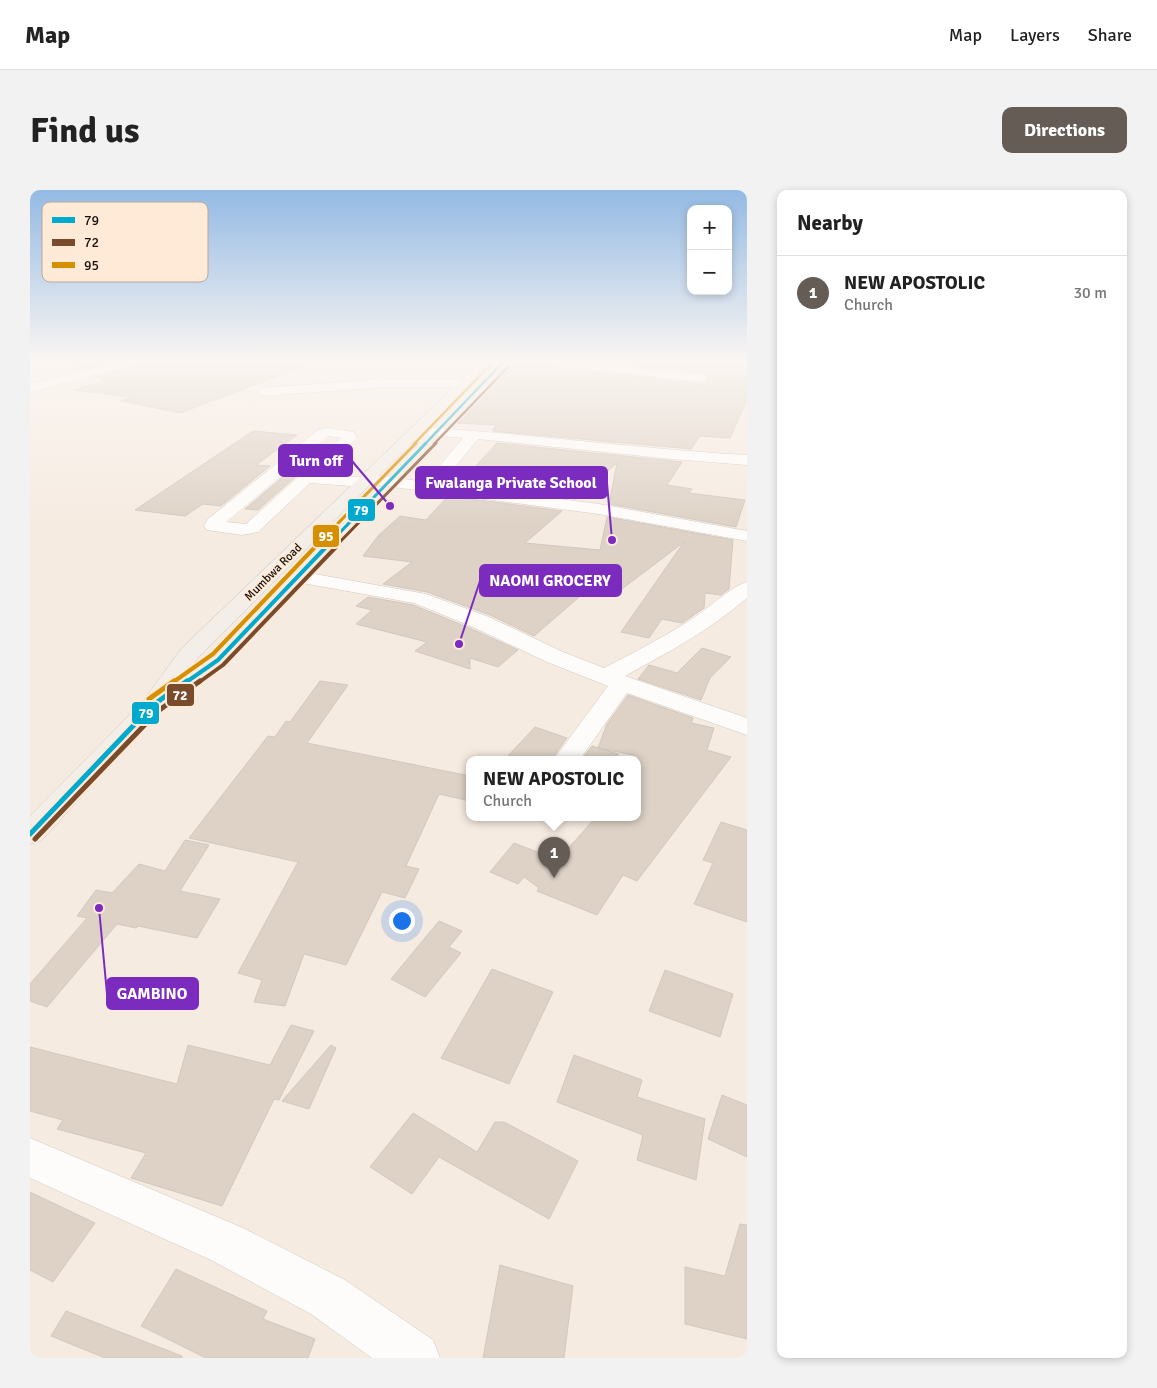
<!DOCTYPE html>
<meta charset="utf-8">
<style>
body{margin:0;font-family:Signika,sans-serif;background:#f2f2f2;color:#222}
.controls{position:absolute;right:15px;top:15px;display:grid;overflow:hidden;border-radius:10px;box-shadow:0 2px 8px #0003}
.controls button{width:45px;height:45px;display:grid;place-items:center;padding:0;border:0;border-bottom:1px solid #e0e0e0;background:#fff;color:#222;font:25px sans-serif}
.you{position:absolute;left:371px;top:730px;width:18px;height:18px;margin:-12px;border:4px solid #fff;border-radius:50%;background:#1a73e8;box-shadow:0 0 0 8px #1a73e833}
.badge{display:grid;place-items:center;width:32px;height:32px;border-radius:50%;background:#645c55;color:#fff;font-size:16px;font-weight:700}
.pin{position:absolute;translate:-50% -41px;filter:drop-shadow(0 1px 2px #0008)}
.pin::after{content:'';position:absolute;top:26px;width:18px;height:15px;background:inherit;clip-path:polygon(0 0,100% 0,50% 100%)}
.popup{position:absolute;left:436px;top:566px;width:175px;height:65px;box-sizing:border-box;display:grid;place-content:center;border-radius:10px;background:#fff;filter:drop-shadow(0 1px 4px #0005);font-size:16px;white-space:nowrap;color:#767676}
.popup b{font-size:19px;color:#222}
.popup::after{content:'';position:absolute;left:50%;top:100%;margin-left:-10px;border:10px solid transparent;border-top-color:#fff}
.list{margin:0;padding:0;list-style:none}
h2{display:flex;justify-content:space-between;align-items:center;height:65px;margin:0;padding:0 20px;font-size:21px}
h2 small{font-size:16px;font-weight:400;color:#767676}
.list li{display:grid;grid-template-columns:32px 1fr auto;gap:15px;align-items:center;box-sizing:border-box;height:75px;padding:0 20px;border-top:1px solid #e0e0e0}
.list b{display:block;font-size:19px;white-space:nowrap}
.list p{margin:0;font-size:16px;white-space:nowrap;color:#767676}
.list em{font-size:16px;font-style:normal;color:#767676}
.map{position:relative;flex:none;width:717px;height:1168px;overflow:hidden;border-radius:10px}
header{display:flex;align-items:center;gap:30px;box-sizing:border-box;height:70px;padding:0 25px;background:#fff;border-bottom:1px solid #e0e0e0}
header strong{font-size:24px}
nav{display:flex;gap:28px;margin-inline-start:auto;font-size:18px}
.intro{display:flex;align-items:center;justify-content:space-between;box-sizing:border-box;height:120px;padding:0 30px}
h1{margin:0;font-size:35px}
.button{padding:12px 22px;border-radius:10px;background:#645c55;color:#fff;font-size:18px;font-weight:700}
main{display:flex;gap:30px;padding:0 30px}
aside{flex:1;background:#fff;border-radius:10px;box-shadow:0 2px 8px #0003}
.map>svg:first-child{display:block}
.building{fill:#ded2c6;stroke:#d1c8c1}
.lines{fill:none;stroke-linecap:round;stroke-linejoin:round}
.minor-casing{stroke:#d1c9c0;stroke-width:1}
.major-casing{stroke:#cdc8c3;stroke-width:1}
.minor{fill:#fefcfa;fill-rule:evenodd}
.major{fill:#f4eee8;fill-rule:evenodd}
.bus-1-far3-casing{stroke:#ffead8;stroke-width:4.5}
.bus-1-far2-casing{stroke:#ffead8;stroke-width:5.5}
.bus-1-far1-casing{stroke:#ffead8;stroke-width:7}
.bus-1-casing{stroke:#ffead8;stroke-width:9}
.bus-2-far3-casing{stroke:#ffead8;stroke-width:4.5}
.bus-2-far2-casing{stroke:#ffead8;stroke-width:5.5}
.bus-2-far1-casing{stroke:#ffead8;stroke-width:7}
.bus-2-casing{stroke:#ffead8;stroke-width:9}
.bus-3-far3-casing{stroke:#ffead8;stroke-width:4.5}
.bus-3-far2-casing{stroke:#ffead8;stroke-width:5.5}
.bus-3-far1-casing{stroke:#ffead8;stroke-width:7}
.bus-3-casing{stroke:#ffead8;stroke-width:9}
.bus-1-far3{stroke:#00a9ce;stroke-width:2.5}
.bus-1-far2{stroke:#00a9ce;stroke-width:3}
.bus-1-far1{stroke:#00a9ce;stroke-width:4}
.bus-1{stroke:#00a9ce;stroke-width:5}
.bus-2-far3{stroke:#7a4b2a;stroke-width:2.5}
.bus-2-far2{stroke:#7a4b2a;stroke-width:3}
.bus-2-far1{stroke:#7a4b2a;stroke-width:4}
.bus-2{stroke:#7a4b2a;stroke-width:5}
.bus-3-far3{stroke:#d58f01;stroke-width:2.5}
.bus-3-far2{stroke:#d58f01;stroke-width:3}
.bus-3-far1{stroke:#d58f01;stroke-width:4}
.bus-3{stroke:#d58f01;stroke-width:5}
.labels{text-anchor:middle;stroke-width:4;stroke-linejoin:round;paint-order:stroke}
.far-street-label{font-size:12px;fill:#160f09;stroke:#ffead8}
.key{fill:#ffead8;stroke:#b9a89a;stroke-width:1}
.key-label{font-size:14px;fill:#160f09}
.leader{fill:none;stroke:#7b2cbf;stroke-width:2}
.callout-dot{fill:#7b2cbf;stroke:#ffead8;stroke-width:2}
.callout{fill:#7b2cbf;stroke:#7b2cbf;stroke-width:2}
.callout-label{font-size:16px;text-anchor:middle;font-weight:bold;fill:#fff}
.line-badge{stroke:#ffead8;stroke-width:2}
.badge-label{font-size:14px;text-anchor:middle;font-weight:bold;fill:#fff}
</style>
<header>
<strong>Map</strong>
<nav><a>Map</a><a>Layers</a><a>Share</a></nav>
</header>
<div class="intro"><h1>Find us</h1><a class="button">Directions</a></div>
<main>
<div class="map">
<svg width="717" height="1168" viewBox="0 0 717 1168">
<rect width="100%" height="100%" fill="#f6ebe1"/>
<path class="building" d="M46 172H84L45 181Z
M111 172H280V174L150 223 91 211 102 207 43 200 78 190 65 187 107 176Z
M479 172H515L523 177 672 194 680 189 672 182 568 172H688L717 174V210L700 248 670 246 661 259 462 241 466 235 426 233 474 177 479 175Z
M223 241 267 245 226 275 240 276 191 316 173 314 155 326 105 320Z
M467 253 652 272 637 295 662 299 659 303 715 310 706 337 579 314 587 273 546 309 429 294Z
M262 279 273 280 228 320 215 319Z
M418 306 532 321 495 353 570 360 577 327 703 350 699 399 691 405 675 403 674 418 652 433 632 429 619 448 591 442 654 352 592 399 577 383 504 446 460 425 397 402 353 394 382 372 333 366 348 346 370 326 396 330Z
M338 407 383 415 442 439 488 460 468 477 440 468V479L385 461 397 452 326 434 342 420 326 416Z
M672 458 701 467 680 488 671 510 608 489 619 475 647 483Z
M290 491 318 495 277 553 440 586V611L409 604 376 676 389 679 375 708 352 702 316 775 274 764 255 816 224 812 232 790 208 783 268 672 159 648 238 546 245 547 256 531 260 532Z
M598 505 663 528 661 533 684 538 677 560 701 567 607 691 593 685 567 725 507 701 509 698 494 687 488 694 460 682 484 653 528 670 566 627H608V566L568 558 577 534Z
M505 537 537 548 522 569H475Z
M562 556 588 564 587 569H552Z
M691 632 717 640V732L664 714 683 673 673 670Z
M155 650 179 655 150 701 190 709 167 748 108 736 106 738 87 734 17 817 0 811V794L57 728 47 726 66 700 82 703 109 674 135 681Z
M409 731 432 741 419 757 431 763 395 807 361 789Z
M462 779 523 802 479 894 411 868Z
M635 780 703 804 690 847 619 821Z
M261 835 284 841 249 910 244 909 192 1016 101 988 116 963 27 939 33 930 0 921V857L147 894 158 855 240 875Z
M301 855 306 858 279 919 252 911Z
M544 865 612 890 607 907 675 929 666 990 607 970 613 945 527 912Z
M692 905 717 915V967L678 949Z
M383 923 447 962 465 932H474L548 971 519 1029 409 967 382 1004 340 977Z
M0 1002 65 1033 23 1092 0 1080Z
M710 1034 717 1035V1149L655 1134V1077L695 1086Z
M470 1075 543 1096 534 1168H453Z
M146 1079 237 1121 233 1129 285 1149 278 1168H176L111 1136Z
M36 1121 152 1166V1168H75L21 1146Z"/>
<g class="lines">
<g class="minor-casing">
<path id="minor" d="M91 172H109L107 174 0 202V194Z
M338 172H383L385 174C379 179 344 177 338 172Z
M454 172H477L478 173 472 176 456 174Z
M517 172H552L672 184 678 188 672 192 523 175Z
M354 189H433L439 193 433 197H354L233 206 227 202 233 198Z
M298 238 324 242 327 248 290 284 330 287 337 284 396 292 433 248 399 245 397 242 399 239 404 238C509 245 612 259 717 265V275L642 269 448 249 411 294 569 314 717 341V351L569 324 340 294 334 297 280 293 228 342 212 345 177 340 174 336 177 330 288 240ZM298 246 311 248 216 334 196 332Z
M268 381 396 404 459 427 533 462 574 478C603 463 632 448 659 431 674 422 703 395 717 392V408C680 440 637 463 595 486L717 528V545L597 503 550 569H524L578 496 517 472 443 437 384 413 261 391 258 387 261 383Z
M0 948 213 1038 315 1090 403 1150 410 1168H342L281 1124 181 1070 0 988Z"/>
</g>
<g class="major-casing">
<path id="major" d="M450 172H462L167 469 160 479 180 465 314 326 320 325 326 326 329 330 326 334 196 475 146 511 137 513 11 651 0 654V626L114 510 151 459Z"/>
</g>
<use href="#minor" class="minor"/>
<use href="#major" class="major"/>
<g class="bus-1-far3-casing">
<path id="bus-1-far3" d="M395 254 473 172"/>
</g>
<g class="bus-1-far2-casing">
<path id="bus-1-far2" d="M295 358 396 253"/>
</g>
<g class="bus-1-far1-casing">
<path id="bus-1-far1" d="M155 493 188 470 296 357"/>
</g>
<g class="bus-1-casing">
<path id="bus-1" d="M0 644 123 515 157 491"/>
</g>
<g class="bus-2-far3-casing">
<path id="bus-2-far3" d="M404 254 478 177"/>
</g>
<g class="bus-2-far2-casing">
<path id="bus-2-far2" d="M304 358 406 253"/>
</g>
<g class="bus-2-far1-casing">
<path id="bus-2-far1" d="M168 493 193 475 306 357"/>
</g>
<g class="bus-2-casing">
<path id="bus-2" d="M5 649 128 521 170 491"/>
</g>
<g class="bus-3-far3-casing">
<path id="bus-3-far3" d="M384 254 463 172"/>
</g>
<g class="bus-3-far2-casing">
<path id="bus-3-far2" d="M284 358 386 253"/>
</g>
<g class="bus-3-far1-casing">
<path id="bus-3-far1" d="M142 493 183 464 285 357"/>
</g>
<g class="bus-3-casing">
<path id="bus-3" d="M119 509 144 491"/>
</g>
<use href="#bus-1-far3" class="bus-1-far3"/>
<use href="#bus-1-far2" class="bus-1-far2"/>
<use href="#bus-1-far1" class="bus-1-far1"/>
<use href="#bus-1" class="bus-1"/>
<use href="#bus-2-far3" class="bus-2-far3"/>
<use href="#bus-2-far2" class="bus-2-far2"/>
<use href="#bus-2-far1" class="bus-2-far1"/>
<use href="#bus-2" class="bus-2"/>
<use href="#bus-3-far3" class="bus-3-far3"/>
<use href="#bus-3-far2" class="bus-3-far2"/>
<use href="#bus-3-far1" class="bus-3-far1"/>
<use href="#bus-3" class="bus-3"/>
</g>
<linearGradient id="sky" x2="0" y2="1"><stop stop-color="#94bae4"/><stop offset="0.51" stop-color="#fbf6f2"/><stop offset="1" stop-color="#fbf6f2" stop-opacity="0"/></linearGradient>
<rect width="717" height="335" fill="url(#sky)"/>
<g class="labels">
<g class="far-street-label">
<text transform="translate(243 382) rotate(-45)" y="4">Mumbwa Road</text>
</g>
</g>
<rect x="12" y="12" width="166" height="80" rx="8" class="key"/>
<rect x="22" y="27" width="23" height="6" fill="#00a9ce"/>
<rect x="22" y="49" width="23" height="7" fill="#7a4b2a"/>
<rect x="22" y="72" width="23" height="6" fill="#d58f01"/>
<g class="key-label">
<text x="54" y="35">79</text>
<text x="54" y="57">72</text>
<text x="54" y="80">95</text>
</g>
<path class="leader" d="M360 316L322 271M582 350L577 293M429 454L450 391M69 718L77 804"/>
<g class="callout-dot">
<circle cx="360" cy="316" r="5"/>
<circle cx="582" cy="350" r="5"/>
<circle cx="429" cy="454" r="5"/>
<circle cx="69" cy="718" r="5"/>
</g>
<g class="callout">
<rect x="249" y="255" width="73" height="31" rx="5"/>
<rect x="386" y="277" width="191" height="31" rx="5"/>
<rect x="450" y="375" width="141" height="31" rx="5"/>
<rect x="77" y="788" width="91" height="31" rx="5"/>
</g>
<g class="callout-label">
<text x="286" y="276">Turn off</text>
<text x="481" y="298">Fwalanga Private School</text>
<text x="520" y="396">NAOMI GROCERY</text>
<text x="122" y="809">GAMBINO</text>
</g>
<g class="line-badge">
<rect x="317" y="308" width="29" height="24" rx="5" fill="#00a9ce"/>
<rect x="282" y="334" width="28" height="24" rx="5" fill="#d58f01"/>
<rect x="136" y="493" width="29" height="24" rx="5" fill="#7a4b2a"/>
<rect x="101" y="511" width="29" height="24" rx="5" fill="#00a9ce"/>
</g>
<g class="badge-label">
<text x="331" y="325">79</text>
<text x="296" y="351">95</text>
<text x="150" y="510">72</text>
<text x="116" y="528">79</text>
</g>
</svg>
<div class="controls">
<button>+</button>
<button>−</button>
</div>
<div class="you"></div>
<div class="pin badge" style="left:524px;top:688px">1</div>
<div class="popup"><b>NEW APOSTOLIC</b>Church</div>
</div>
<aside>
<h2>Nearby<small></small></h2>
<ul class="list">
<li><span class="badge">1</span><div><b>NEW APOSTOLIC</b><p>Church</p></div><em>30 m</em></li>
</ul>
</aside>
</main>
